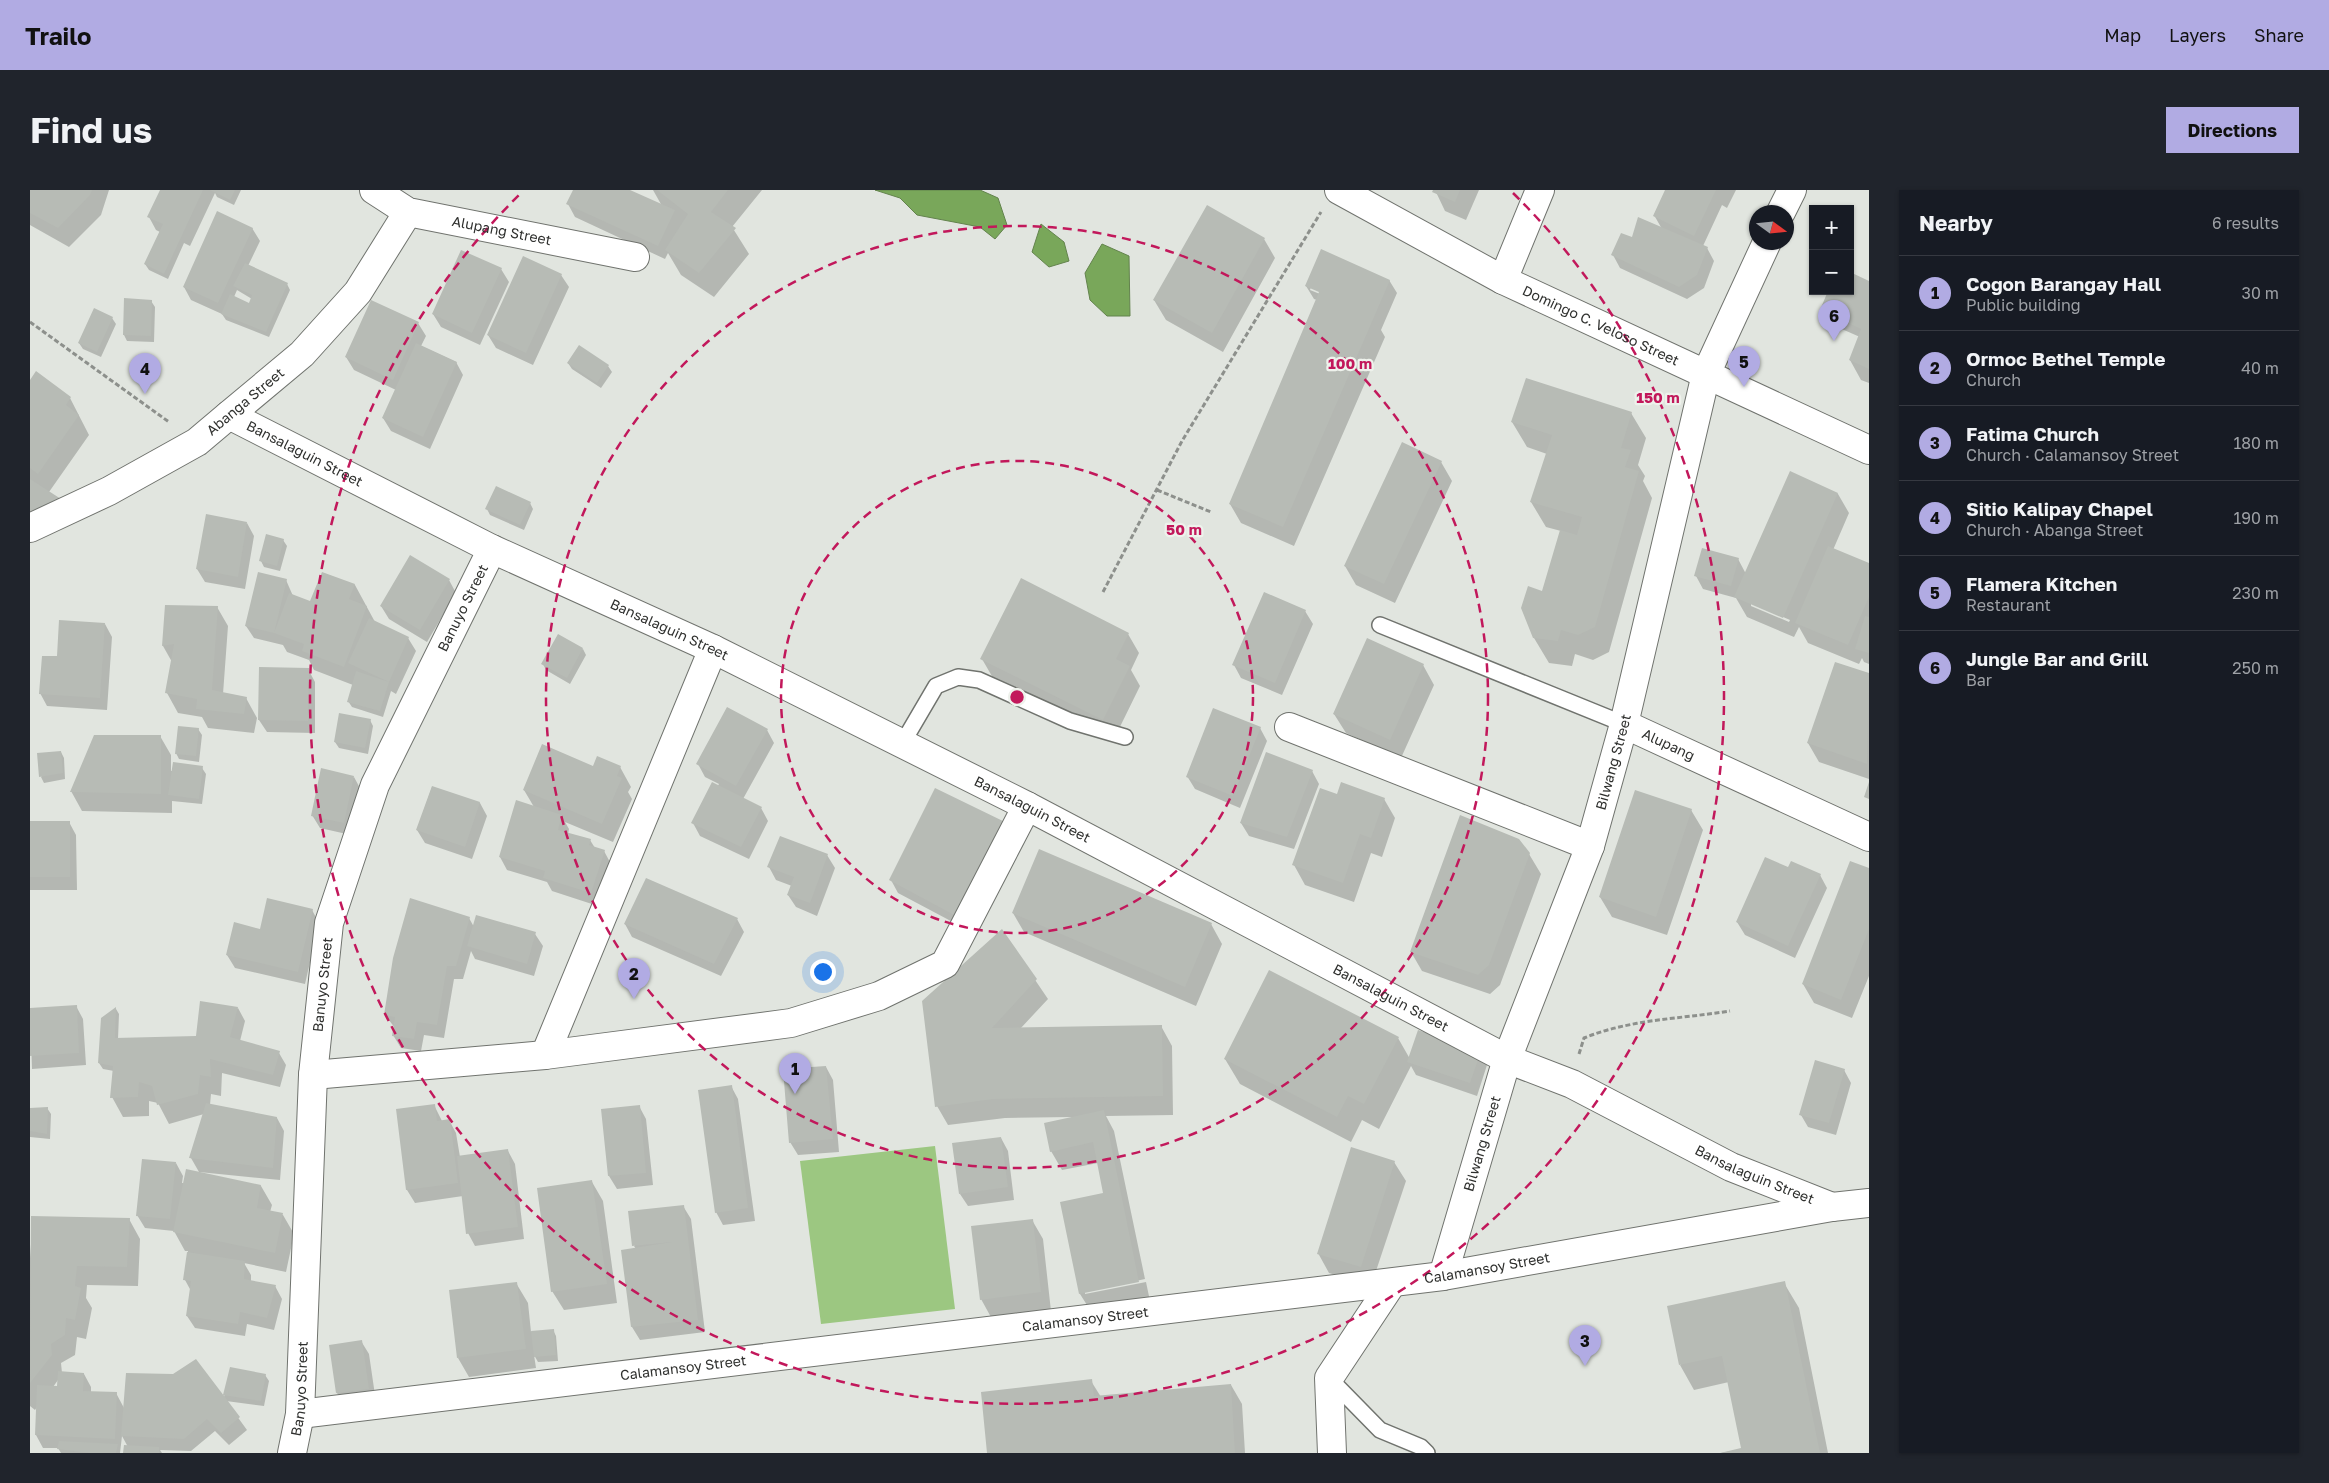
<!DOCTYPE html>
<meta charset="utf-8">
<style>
body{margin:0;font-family:"Golos Text",sans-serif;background:#20242c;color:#f1f3f6}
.controls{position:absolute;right:15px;top:15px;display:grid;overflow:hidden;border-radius:0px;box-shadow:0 1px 4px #0004}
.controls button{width:45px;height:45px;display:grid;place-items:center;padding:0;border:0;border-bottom:1px solid #363941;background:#171b24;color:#f1f3f6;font:25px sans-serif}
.compass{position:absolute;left:1719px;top:15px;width:45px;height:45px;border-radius:50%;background:#171b24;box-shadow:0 1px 4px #0004;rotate:105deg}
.you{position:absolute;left:792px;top:781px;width:18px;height:18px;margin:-12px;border:4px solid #fff;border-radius:50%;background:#1a73e8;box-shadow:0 0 0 8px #1a73e833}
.badge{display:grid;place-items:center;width:32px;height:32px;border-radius:50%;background:#b1abe3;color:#111;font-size:16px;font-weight:700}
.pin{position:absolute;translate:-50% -41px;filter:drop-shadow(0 1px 2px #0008)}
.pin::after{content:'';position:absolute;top:26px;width:18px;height:15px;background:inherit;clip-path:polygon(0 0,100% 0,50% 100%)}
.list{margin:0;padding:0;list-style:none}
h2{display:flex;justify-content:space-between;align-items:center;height:65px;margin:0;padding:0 20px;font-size:21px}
h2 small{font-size:16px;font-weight:400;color:#9ea1a6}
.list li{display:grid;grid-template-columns:32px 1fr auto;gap:15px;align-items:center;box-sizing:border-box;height:75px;padding:0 20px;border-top:1px solid #363941}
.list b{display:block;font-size:19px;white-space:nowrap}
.list p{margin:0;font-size:16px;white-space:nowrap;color:#9ea1a6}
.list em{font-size:16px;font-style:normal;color:#9ea1a6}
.map{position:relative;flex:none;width:1839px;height:1263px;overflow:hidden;border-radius:0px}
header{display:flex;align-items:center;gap:30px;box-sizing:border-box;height:70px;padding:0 25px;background:#b1abe3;color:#111}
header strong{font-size:24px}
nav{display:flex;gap:28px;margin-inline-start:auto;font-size:18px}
.intro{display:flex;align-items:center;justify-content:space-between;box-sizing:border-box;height:120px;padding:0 30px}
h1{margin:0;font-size:35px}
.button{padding:12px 22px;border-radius:0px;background:#b1abe3;color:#111;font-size:18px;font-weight:700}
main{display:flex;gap:30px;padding:0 30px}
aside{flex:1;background:#171b24;border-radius:0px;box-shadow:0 1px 4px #0004}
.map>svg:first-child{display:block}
.green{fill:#9cc781}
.water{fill:#79a75a;stroke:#63834d}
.shadow{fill:#0003;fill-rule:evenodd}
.building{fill:#b7bbb5}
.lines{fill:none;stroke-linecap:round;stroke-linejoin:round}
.service-casing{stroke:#70736e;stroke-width:18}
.minor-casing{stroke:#70736e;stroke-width:30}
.secondary-casing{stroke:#70736e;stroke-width:30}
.path{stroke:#8d908c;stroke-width:3;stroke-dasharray:5 2.5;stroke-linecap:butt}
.service{stroke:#fff;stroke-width:15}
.minor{stroke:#fff;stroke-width:28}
.secondary{stroke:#fff;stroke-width:28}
.ring{fill:none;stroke:#c2185b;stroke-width:2.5;stroke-dasharray:9 6}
.labels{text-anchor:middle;stroke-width:4.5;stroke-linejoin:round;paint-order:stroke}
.street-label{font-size:14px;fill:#2f302e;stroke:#eef2ec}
.centre{fill:#c2185b;stroke:#eef2ec;stroke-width:2.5}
.ring-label{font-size:15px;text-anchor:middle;font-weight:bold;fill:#c2185b;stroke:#eef2ec;stroke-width:4.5;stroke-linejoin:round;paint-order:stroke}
</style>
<header>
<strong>Trailo</strong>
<nav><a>Map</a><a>Layers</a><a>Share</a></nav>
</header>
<div class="intro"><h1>Find us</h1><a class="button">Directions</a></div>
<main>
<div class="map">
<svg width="1839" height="1263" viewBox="0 0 1839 1263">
<rect width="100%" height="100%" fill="#e1e5df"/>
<path class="green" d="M905 956 925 1119 791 1134 770 971Z"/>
<path class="water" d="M845 0H950L968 8 977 35 965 49 950 37 887 25 870 8Z
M1011 34 1034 52 1039 71 1019 77 1002 62Z
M1072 54 1099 66 1100 126H1077L1060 110 1055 83Z"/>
<path class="shadow" d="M0 0H79L71 25 39 57 0 35Z
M131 0H211L204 15 187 7 185 3 160 56 154 53 138 89 119 80 115 74 130 42 126 40 119 27Z
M544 0H597L632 16 623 0H732L702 37 719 64 684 107 651 85 638 63 635 69 545 27 538 14Z
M1405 0H1449L1436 30 1415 21Z
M1636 0H1706L1697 18 1692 15 1673 56 1677 58 1684 71 1674 98 1657 109 1590 78 1583 65 1603 48 1632 39 1624 25Z
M222 38 230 51 218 76 257 94 260 100 239 147 196 130 192 124 161 110 154 97ZM207 100 222 109 219 114 204 107Z
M1234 49 1245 68 1193 162 1136 130 1124 110Z
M471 79 479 92 450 155 411 137 403 124Z
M531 85 539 97 503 175 466 158 458 145Z
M1359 90 1367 103 1351 140 1355 147 1264 356 1211 333 1200 314 1287 110 1284 109 1276 96ZM1281 97 1290 101V104L1280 100Z
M1839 92V193L1831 190 1820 170 1830 147 1798 133 1791 120Z
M95 110 121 111 125 117 124 152 97 151 94 145Z
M82 128 86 134 71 167 53 159 49 153Z
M388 133 396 146 391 156 426 172 433 185 400 259 361 241 353 228 366 200 324 180 316 167Z
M538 173 578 176 582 182 571 198 542 179Z
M0 192 40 208 59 245 19 302 30 310 0 337Z
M1601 223 1616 248 1608 275 1615 286 1613 291 1622 308 1579 462 1563 470 1545 464 1542 476 1519 473 1504 448 1513 402 1531 341 1516 337 1501 312 1517 264 1497 257 1482 232Z
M1411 272 1422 291 1365 413 1326 395 1315 376Z
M1760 283 1808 304 1819 323 1803 360 1839 375V474L1834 472 1832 468 1829 474 1778 453 1769 437 1764 447 1717 427 1706 408 1673 399 1666 386 1708 369 1716 384ZM1721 413 1760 430 1759 432 1721 416Z
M500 313 503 319 494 340 460 325 457 319Z
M217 333 224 346 215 399 175 392 167 379Z
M253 350 257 356 250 381 234 377 231 371Z
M293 383 325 395 345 432 378 448 386 461 366 504 361 501 353 527 322 517 318 511 323 495 284 480 279 470 257 462 253 455 224 448 216 436 256 390 263 406 281 413Z
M419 390 426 403 397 452 359 429 351 416Z
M136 416 187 417 198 436 193 504 216 508 227 528 224 543 178 538 172 527 148 523 137 503 142 472 133 456Z
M1275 421 1283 434 1252 505 1211 488 1204 475Z
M75 434 82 447 77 520 17 516 10 503 28 468Z
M1098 444 1109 463 1101 480 1110 496 1084 549 963 488 952 469Z
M553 459 556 465 540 494 516 480 513 474Z
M1806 473 1839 484V589L1789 572 1778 553Z
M1393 475 1404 495 1371 568 1316 543 1304 524Z
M278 479 285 492V543L237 542 229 530Z
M340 530 343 536 338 564 309 558 305 552Z
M1230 538 1237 551 1210 618 1165 599 1157 586Z
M168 539 172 545 169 572 149 569 146 563Z
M737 540 744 553 713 609 731 618 738 631 719 669 670 646 663 633 689 594 675 587 668 574Z
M130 546 141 565V581L172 578 176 584 172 614 142 611V623L52 621 41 601Z
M31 562 34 568 35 589 14 593 11 587Z
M590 577 601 597 598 602 602 609 583 652 535 632 539 639 538 644 560 650 565 658 574 661 581 674 568 716 522 701 517 692 477 680 470 667 504 617 494 600 564 578Z
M1282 581 1289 594 1264 659 1219 646 1211 633Z
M324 587 331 600 321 645 290 638 282 625Z
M402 597 450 613 457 626 442 669 395 653 387 640Z
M1308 606 1354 609 1365 628 1352 667 1341 663 1324 712 1275 695 1264 675Z
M1661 620 1673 640 1637 745 1582 727 1570 707Z
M39 632 46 645 47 700H0V633Z
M983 647 934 738 868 703 861 690Z
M1499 664 1511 684 1470 795 1460 804 1392 781 1381 762Z
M797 665 805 678 787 726 766 717 758 705 762 696 746 690 739 677Z
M1758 679 1790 685 1797 698 1765 768 1715 745 1707 732Z
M1839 680V786L1822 828 1784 813 1773 794Z
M282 720 289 733 275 794 205 778 197 765 231 740Z
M983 723 1181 734 1192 754 1166 816 994 742Z
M439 728 444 737 505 744 513 756 504 786 445 769 441 761 433 789H424L414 848 394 845 391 861 371 858 363 845 365 838 355 825Z
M707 729 714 742 691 786 602 747 595 734Z
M972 741 1018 809 990 839 1131 836 1142 856 1143 925 1076 926 1084 941 1115 1089 1055 1102V1104L1116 1092 1120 1111 1062 1123 1050 1104 1032 1013 1075 1004 1068 973 1032 980 1021 961 1042 927 975 928 918 935 907 916Z
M46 816 53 829 56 875 2 879 0 819Z
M208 818 215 831 210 851 249 863 256 875 250 897 192 883 191 906 181 904 180 915 247 928 254 941 250 990 169 982 161 968 174 924 139 934 128 913 119 911V926L93 927 82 907 84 881 73 879 69 873 72 828 86 819 89 824 88 849 169 848Z
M1368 848 1380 869 1450 862 1457 875 1447 906 1386 885 1381 876 1349 939 1332 930 1321 952 1210 894 1195 869Z
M796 877 803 890 809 962 768 965 760 952Z
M1814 880 1821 893 1806 945 1778 937 1771 925Z
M701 896 708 909 725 1031 693 1035 686 1022Z
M404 915 412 931 419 930 426 943 430 967 478 961 485 974 494 1049 445 1056 438 1043 433 1006 385 1013 377 1000 367 920Z
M609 916 616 929 623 995 587 999 579 986Z
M17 918 21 924 20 949 0 947V919Z
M971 948 978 961 984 1010 938 1016 930 1004Z
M1364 972 1376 991 1341 1096 1299 1083 1288 1063Z
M146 973 153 986 152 993 231 996 242 1015 240 1022 253 1025 264 1044 256 1082 214 1073 221 1085V1092L245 1096 252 1109 244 1140 217 1134 215 1146 165 1138 157 1126 161 1101 155 1090 158 1061H155L144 1041 115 1038 107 1025Z
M562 992 573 1011 587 1113 534 1120 522 1101Z
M653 1016 661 1029 675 1142 610 1150 602 1137 592 1061 606 1059 604 1056Z
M3 1027 99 1029 110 1049 108 1096 57 1095 56 1108 62 1118 56 1149 47 1147 45 1165 31 1173 32 1183 54 1184 61 1197V1202L86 1203 94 1218 194 1207 201 1179 235 1185 239 1191 234 1216 196 1211 217 1240 199 1255 185 1241 161 1261 130 1260 132 1263H95V1256L98 1257 92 1246 90 1263H31L28 1258H13L6 1245 7 1217 5 1220 0 1216V1068ZM28 1190V1197H23Z
M1002 1030 1013 1049 1021 1121 962 1129 951 1109Z
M486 1093 498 1113 501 1142 523 1140 526 1146 528 1171 508 1172 504 1165 506 1178 439 1187 428 1168Z
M1754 1093 1769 1118 1798 1263H1691L1712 1259 1699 1192 1664 1200 1650 1175Z
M331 1151 339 1164 346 1212 315 1216 307 1203 301 1156Z
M1061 1191 1071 1207 1201 1195 1212 1214 1215 1263H959L952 1203Z"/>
<path class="building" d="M0 0H62L60 5 28 38 0 23Z
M130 0H173L134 84 114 74 133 34 117 27Z
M180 0H205L200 10Z
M543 0H600L645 20 628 56 536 14Z
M627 0H698L681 22 706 38 669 83 635 60 658 24Z
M1403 0H1430L1425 12 1402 2Z
M1635 0H1686L1664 46 1623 26Z
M1177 15 1235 48 1182 143 1123 110Z
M187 21 223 38 188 113 153 97Z
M1608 27 1678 57 1667 85 1649 97 1581 65 1591 43 1602 47Z
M1291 59 1360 90 1253 337 1199 314 1289 102 1275 96Z
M431 60 472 78 442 143 402 124Z
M493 66 532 84 496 163 457 145Z
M215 73 258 93 236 142 191 124 200 104 219 113 222 105 203 96Z
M1820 82 1839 91V179L1819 170 1831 139 1790 120 1798 101H1820Z
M94 108 122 110 121 146 93 145Z
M341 110 389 132 363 190 315 167Z
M64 118 83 127 67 162 48 153Z
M386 153 427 172 393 247 352 228Z
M549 155 579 175 567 193 537 173Z
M6 181 41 207 36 215 49 225 8 284 0 278V190Z
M1496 188 1602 222 1591 258 1601 260 1595 277 1609 281 1565 437 1548 445 1531 440 1528 451 1503 448 1491 418 1498 396 1512 401 1530 340 1547 345 1552 327 1500 312 1522 245 1481 232Z
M1372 252 1412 271 1354 394 1314 376Z
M1760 281 1808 303 1753 428 1704 407Z
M0 289 31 309 0 321Z
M466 296 501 312 490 335 455 319Z
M176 324 217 332 208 387 166 379Z
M236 344 254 349 247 376 229 371Z
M1798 356 1839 373V407L1818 455 1765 433Z
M1672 358 1709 368 1701 396 1664 386Z
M380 365 420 389 390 440 350 416Z
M228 382 257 389 244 443 215 436Z
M292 382 325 394 319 409 337 416 314 477 272 461 274 454 244 443 259 403 280 411Z
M991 388 1099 443 1086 469 1100 476 1073 530 950 469Z
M1234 402 1276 420 1245 493 1202 475Z
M135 415 188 416 182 500 217 507 214 524 166 519 167 509 135 503 144 454 132 456Z
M1835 426 1839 427V463L1825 459Z
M339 428 379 447 359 492 318 473Z
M29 430 75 433 70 508 9 504 12 466H27Z
M528 444 553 458 537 488 511 474Z
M1337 448 1394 474 1360 550 1303 524Z
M1805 472 1839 483 1837 574 1777 553Z
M229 477 279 478 278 531 228 530Z
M326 481 359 492 350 521 317 512Z
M697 517 738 539 706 596 666 574Z
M1183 518 1231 537 1203 606 1156 587Z
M309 523 341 529 335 558 304 552Z
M148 536 169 538 166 566 145 564Z
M64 545H131V604L40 602Z
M512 554 563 576 567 566 591 576 587 586 592 588 572 634 493 600Z
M31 561 33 583 9 587 7 563Z
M1236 562 1283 580 1257 647 1210 633Z
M143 572 173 576 169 609 138 605Z
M291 578 324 586 314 633 281 626Z
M682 592 732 617 711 657 661 633Z
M1311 592 1355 608 1341 648 1330 644 1313 693 1262 675 1290 598 1307 604Z
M1839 592V609L1834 607Z
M402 596 450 612 435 657 386 640Z
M905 598 977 633 926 726 859 690Z
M1605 600 1662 619 1626 727 1569 707Z
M486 610 532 625 528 640 561 649 559 655 575 660 561 703 513 688 515 681 469 667Z
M1430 625 1489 649 1500 663 1459 775 1448 785 1380 762Z
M0 631H40V687H0Z
M750 646 798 664 780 713 757 705 764 687 737 677Z
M1009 659 1182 733 1155 797 982 723Z
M1735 667 1758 677 1761 671 1791 684 1758 756 1706 732Z
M1820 671 1839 678V739L1811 810 1772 794Z
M616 688 708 728 684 774 594 734Z
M237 708 283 719 268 782 196 765 204 732 230 739Z
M380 708 440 727 426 776H417L407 835 387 832 384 849 362 846 365 827 354 825 363 768Z
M446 725 506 742 497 774 437 756Z
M972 739 1007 789 962 838 1132 835 1133 906 963 909 905 917 892 811Z
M1239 780 1369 847 1334 914 1318 906 1307 927 1194 869Z
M170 811 208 817 200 847 250 861 243 885 180 869 181 887 170 885 168 904 127 915 122 896 109 892 108 907 80 908 83 876 68 873 71 828 86 817 85 848 166 846Z
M47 815 49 863 0 866V818Z
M1388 840 1451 861 1440 893 1377 872Z
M1785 870 1815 879 1799 933 1769 925Z
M796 876 803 949 759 953 753 879Z
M702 895 718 1018 685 1023 668 900Z
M176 913 247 927 243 978 159 968Z
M405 914 407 931 420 929 428 993 376 1000 366 919Z
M610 915 616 983 578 986 571 919Z
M18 917 17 944 0 941V918Z
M1074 920 1109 1092 1049 1104 1030 1012 1073 1003 1063 952 1020 962 1014 933Z
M971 947 978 997 929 1004 922 953Z
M1321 957 1365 971 1331 1077 1287 1064Z
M478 959 488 1037 436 1044 427 966Z
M112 969 146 972 140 1029 106 1026Z
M156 979 231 995 227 1018 253 1023 245 1063 143 1042Z
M562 990 577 1094 521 1102 507 998Z
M654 1015 668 1130 601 1137 591 1060 642 1052 602 1056 598 1021Z
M1 1026 100 1028 97 1077 47 1076 45 1096 51 1098 45 1130 36 1128 35 1145 21 1154 22 1165 0 1193Z
M1003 1029 1011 1102 950 1110 941 1036Z
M157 1062 215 1071 214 1089 246 1095 237 1128 210 1122 208 1134 156 1126 161 1091 153 1090Z
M1755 1091 1790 1263H1690L1711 1258 1692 1166 1649 1175 1637 1116Z
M487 1092 496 1159 427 1168 419 1100Z
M524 1139 526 1165 504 1167 501 1141Z
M332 1150 339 1199 306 1203 299 1155Z
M166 1169 210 1227 191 1243 177 1229 154 1249 91 1246 96 1183 143 1184Z
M200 1177 236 1184 231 1211 193 1205Z
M28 1181 54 1183 53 1201 87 1202 85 1249 5 1245 7 1195 27 1196Z
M1062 1189 1064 1206 1201 1194 1205 1263H957L951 1202Z
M29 1251 69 1253 88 1254 86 1263H60L27 1259Z
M94 1255 129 1257V1263H93Z"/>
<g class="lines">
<g class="service-casing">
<path id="service" d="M1350 435 1594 534
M872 554 906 496 928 487 949 490 1040 531 1095 547
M1299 1188 1350 1240 1391 1257 1397 1263"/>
</g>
<g class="minor-casing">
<g id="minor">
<path id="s1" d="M344 0 378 22 605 67"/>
<path d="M1751 22 1762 0"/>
<path d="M1473 90 1510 0"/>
<path id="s2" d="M199 225 462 359 683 459 997 616 1477 869 1542 894 1701 977 1802 1017"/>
<path id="s3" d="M0 338 79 301 167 252 199 225 272 164 328 102 378 22"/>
<path id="s4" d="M1594 534 1839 647"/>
<path d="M1259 537 1560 656"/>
<path d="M515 865 683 459"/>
<path d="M283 885 515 865 761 833 849 806 915 774 997 616"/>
<path id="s5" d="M1413 1086 1477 869 1560 656 1594 534 1676 184 1737 52"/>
<path id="s6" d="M270 1224 1413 1086 1802 1017 1839 1013"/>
<path id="s7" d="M262 1263 270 1224 283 885 299 733 345 595 462 359"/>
<path d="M1302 1263 1299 1188 1362 1093"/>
</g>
</g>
<g class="secondary-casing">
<g id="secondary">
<path id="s8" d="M1309 0 1473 90 1839 260"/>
</g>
</g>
<path class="path" d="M0 132 139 232
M1127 300 1181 322
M1073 402 1152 251 1291 22
M1549 864 1554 848C1601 829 1650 829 1700 821"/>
<use href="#service" class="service"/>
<use href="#minor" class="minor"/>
<use href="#secondary" class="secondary"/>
</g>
<g class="ring">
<circle cx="987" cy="507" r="236"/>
<circle cx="987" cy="507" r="471"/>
<path d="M1483 3A707 707 0 1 1 491 3"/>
</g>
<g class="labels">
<g class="street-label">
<text dy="5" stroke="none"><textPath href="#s1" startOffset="136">Alupang Street</textPath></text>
<text dy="5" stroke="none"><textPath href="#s8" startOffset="295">Domingo C. Veloso Street</textPath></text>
<text dy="5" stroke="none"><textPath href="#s3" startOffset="251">Abanga Street</textPath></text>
<text dy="5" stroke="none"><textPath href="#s2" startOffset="85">Bansalaguin Street</textPath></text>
<text dy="5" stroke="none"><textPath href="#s7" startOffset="875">Banuyo Street</textPath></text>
<text dy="5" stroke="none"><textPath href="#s2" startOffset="490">Bansalaguin Street</textPath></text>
<text dy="5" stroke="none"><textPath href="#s4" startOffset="49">Alupang</textPath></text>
<text dy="5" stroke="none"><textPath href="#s5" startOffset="542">Bilwang Street</textPath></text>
<text dy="5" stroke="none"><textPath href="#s2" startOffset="895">Bansalaguin Street</textPath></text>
<text dy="5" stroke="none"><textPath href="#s7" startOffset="470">Banuyo Street</textPath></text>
<text dy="5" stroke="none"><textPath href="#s2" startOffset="1300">Bansalaguin Street</textPath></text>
<text dy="5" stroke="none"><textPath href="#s5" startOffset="138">Bilwang Street</textPath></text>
<text dy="5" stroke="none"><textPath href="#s2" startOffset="1705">Bansalaguin Street</textPath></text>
<text dy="5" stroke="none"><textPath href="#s6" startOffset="1196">Calamansoy Street</textPath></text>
<text dy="5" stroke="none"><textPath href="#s6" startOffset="791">Calamansoy Street</textPath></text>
<text dy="5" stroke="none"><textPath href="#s6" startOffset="386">Calamansoy Street</textPath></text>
<text dy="5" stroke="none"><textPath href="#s7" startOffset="65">Banuyo Street</textPath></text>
</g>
</g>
<circle cx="987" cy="507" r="8" class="centre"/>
<g class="ring-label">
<text x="1320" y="179">100 m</text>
<text x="1628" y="213">150 m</text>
<text x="1154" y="345">50 m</text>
</g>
</svg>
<div class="controls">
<button>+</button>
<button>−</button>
</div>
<svg class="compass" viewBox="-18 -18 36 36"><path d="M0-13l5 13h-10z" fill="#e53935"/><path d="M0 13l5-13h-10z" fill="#9ea1a6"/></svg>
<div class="you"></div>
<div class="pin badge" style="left:765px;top:904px">1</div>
<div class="pin badge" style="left:604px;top:809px">2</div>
<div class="pin badge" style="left:1555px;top:1176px">3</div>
<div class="pin badge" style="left:115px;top:204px">4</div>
<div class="pin badge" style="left:1714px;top:197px">5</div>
<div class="pin badge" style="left:1804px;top:151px">6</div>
</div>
<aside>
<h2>Nearby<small>6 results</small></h2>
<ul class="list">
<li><span class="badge">1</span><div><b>Cogon Barangay Hall</b><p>Public building</p></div><em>30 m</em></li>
<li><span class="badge">2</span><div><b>Ormoc Bethel Temple</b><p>Church</p></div><em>40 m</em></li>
<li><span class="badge">3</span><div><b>Fatima Church</b><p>Church · Calamansoy Street</p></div><em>180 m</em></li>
<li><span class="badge">4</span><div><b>Sitio Kalipay Chapel</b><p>Church · Abanga Street</p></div><em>190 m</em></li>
<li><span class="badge">5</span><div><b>Flamera Kitchen</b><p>Restaurant</p></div><em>230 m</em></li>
<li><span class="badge">6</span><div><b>Jungle Bar and Grill</b><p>Bar</p></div><em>250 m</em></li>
</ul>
</aside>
</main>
